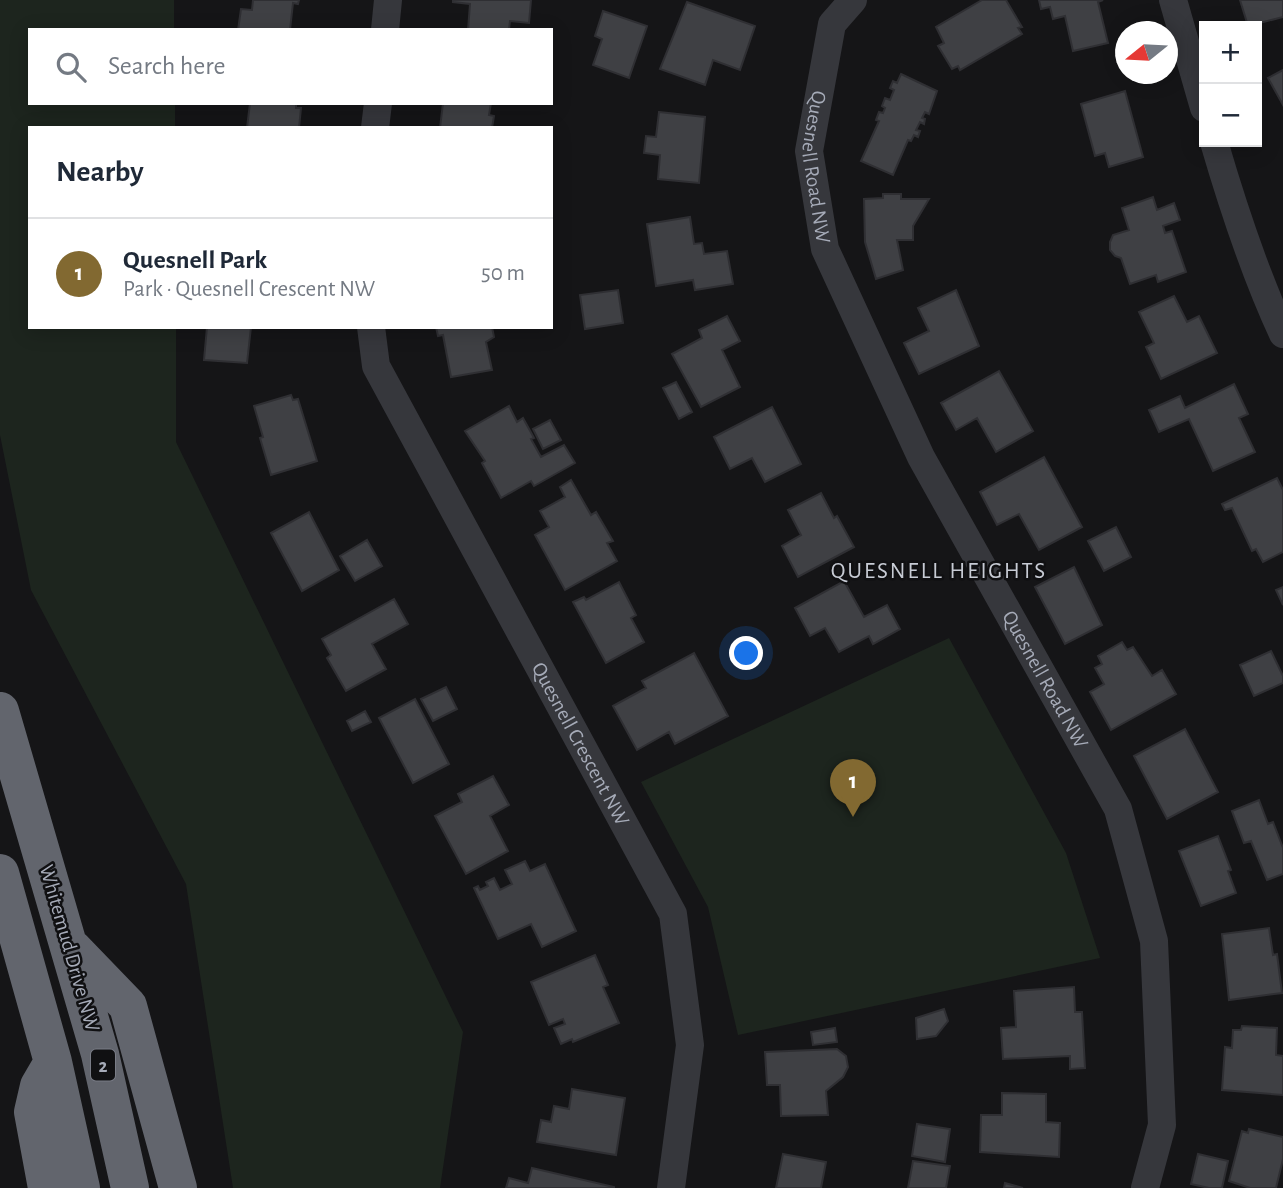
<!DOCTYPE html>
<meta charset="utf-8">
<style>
body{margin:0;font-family:"Alegreya Sans",sans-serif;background:#f2f2f3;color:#1f2937}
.controls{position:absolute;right:21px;top:21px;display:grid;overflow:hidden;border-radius:0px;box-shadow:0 4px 18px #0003}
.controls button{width:63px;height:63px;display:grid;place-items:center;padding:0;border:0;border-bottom:2px solid #e0e1e3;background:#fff;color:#1f2937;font:35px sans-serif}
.compass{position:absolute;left:1115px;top:21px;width:63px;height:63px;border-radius:50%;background:#fff;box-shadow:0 4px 18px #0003;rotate:252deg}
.you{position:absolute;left:747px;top:654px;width:24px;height:24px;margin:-18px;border:5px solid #fff;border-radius:50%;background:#1a73e8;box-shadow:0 0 0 10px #1a73e833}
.badge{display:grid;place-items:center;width:46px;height:46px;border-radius:50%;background:#826931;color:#fff;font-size:23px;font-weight:700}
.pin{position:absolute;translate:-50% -58px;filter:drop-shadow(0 2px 4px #0008)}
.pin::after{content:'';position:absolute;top:37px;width:24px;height:21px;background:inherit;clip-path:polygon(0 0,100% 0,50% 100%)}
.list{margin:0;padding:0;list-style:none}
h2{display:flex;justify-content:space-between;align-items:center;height:91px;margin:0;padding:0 28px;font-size:30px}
h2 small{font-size:23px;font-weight:400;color:#747a83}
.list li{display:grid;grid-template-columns:46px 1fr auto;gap:21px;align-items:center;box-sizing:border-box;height:112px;padding:0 28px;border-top:2px solid #e0e1e3}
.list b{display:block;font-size:26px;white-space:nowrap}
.list p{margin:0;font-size:23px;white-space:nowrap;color:#747a83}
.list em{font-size:23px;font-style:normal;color:#747a83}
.icon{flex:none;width:38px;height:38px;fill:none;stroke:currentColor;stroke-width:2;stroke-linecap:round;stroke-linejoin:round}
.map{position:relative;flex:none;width:1283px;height:1188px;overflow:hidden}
.search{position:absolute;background:#fff;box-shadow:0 4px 18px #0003;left:28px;top:28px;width:525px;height:77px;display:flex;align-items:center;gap:18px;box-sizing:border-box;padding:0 24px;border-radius:0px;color:#747a83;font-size:26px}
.panel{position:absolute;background:#fff;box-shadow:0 4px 18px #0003;left:28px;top:126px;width:525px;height:203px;border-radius:0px}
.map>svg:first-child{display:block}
.green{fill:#1d251e}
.building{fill:#3f4044;stroke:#2f2f33;stroke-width:2}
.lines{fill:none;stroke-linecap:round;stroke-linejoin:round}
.minor{stroke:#36373c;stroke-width:28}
.motorway{stroke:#62656d;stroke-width:38}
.labels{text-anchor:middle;stroke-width:5;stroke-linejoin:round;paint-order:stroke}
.shield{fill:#101012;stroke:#797c86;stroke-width:2}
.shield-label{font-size:19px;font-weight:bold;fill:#a6abb8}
.street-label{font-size:21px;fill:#a6abb8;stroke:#101012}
.neighbourhood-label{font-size:23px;letter-spacing:2px;fill:#c7cbd4;stroke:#101012}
</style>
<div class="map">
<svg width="1283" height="1188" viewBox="0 0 1283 1188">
<rect width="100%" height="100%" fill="#151517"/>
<path class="green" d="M0 0H174V30H30V103H175V128H30V327H176V442L463 1032 440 1188H233L186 884 31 590 0 435Z
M949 638 1066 853 1100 958 738 1035 708 907 641 782Z"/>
<path class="building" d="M253 0H299L298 4 293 3 290 30H238L241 9 252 10Z
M453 0H531L529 23 510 21 509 30H468L470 4 453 2Z
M982 0H1006L1022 27 1018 28 1022 34 960 70 958 66 952 69 938 46 944 43 936 27Z
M1039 0H1103L1098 2 1108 43 1073 51 1065 16 1053 19 1050 7 1041 9Z
M1240 0H1283V17L1248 26Z
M687 2 755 26 740 70 713 60 705 85 660 69Z
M603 11 647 26 629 78 593 65 602 39 595 36Z
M1283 70V105L1268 78Z
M901 74 937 91 929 114 925 112 922 118 925 119 924 124 920 122 916 130 920 131 918 137 914 135 911 141 908 140 893 175 861 161 879 121 876 120 879 112 883 113 885 108 882 106 885 98 890 100 894 90 890 88 893 81 897 83Z
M1125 91 1143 157 1109 167 1105 153 1095 156 1081 104Z
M250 103H296V108H301L299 128H247Z
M443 103H491L489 115 494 116 492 128H440Z
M659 112 705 117 699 183 658 179 660 155 644 153 646 136 656 137Z
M883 194H901V199H929L913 226V240H897L903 270 876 279 865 242 864 199 883 198Z
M1153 197 1157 210 1174 203 1180 220 1163 226 1165 233 1172 231 1186 272 1158 282 1156 275 1130 284 1121 258 1115 256 1110 250V242L1113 235 1129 230 1122 208Z
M690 217 694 244 702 243 704 254 727 251 733 284 695 290 693 280 656 286 647 224Z
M618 290 623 323 585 329 580 295Z
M956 290 979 346 919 374 904 343 929 331 918 308Z
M1174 296 1187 322 1199 316 1217 353 1161 379 1146 347 1154 343 1139 312Z
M727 316 740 341 722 350 740 387 701 407 672 354 702 338 699 330Z
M207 327H251L247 363 204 360Z
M436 327H492L494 337 486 342 492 370 451 377 443 335 438 336Z
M999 371 1033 431 996 452 977 418 956 430 941 403Z
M676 382 692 412 679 419 663 388Z
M1234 384 1248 414 1239 418 1255 452 1213 471 1189 419 1159 432 1149 410 1180 396 1185 408Z
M291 395 293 400 298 399 317 461 271 475 260 438 263 437 254 406Z
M509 406 517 422 523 418 534 438 531 439 541 457 564 445 575 463 534 486 531 481 501 498 482 463 485 461 465 431Z
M772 407 801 464 765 482 752 458 730 469 714 437Z
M550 420 561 440 543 449 533 429Z
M1044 457 1082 527 1039 550 1019 514 997 525 980 492Z
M1277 478 1283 490V552L1263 562 1256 549 1252 551 1232 508 1225 510 1222 504Z
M571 480 591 515 596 512 613 541 607 543 617 561 565 590 535 535 549 527 540 511 565 497 560 487Z
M821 493 834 518 837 516 854 547 798 577 782 546 801 535 788 510Z
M309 512 339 570 302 591 271 533Z
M1116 527 1131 557 1104 571 1088 541Z
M367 540 382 566 355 581 340 556Z
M1074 567 1102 625 1065 644 1035 587Z
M844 581 864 617 887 605 900 629 873 644 869 636 839 652 825 628 810 636 795 608Z
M619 582 636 615 631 618 644 642 606 663 573 602 584 597 586 600Z
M1283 587V605L1276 590Z
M394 599 408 624 372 644 386 669 346 691 327 658 331 655 322 639Z
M1122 642 1127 650 1133 647 1152 676 1162 670 1176 694 1111 730 1090 692 1104 684 1095 668 1102 664 1098 656Z
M1271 651 1283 676V683L1254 696 1240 665Z
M694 653 728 716 675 744 669 732 637 750 613 706 646 688 642 681Z
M446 687 457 709 433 721 421 699Z
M415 699 449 764 413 783 379 718Z
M365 711 371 722 352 731 347 721Z
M1185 729 1218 792 1167 819 1134 756Z
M493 776 509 805 490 816 508 851 466 874 435 816 462 802 458 794Z
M1259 800 1268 824 1273 822 1283 848V874L1267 880 1251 841 1244 843 1232 811Z
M1218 836 1231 870 1228 871 1236 893 1201 906 1179 851Z
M525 861 530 871 545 864 576 931 542 947 531 924 498 939 474 888 478 886 480 890 488 886 486 882 494 878 500 890 512 884 505 870Z
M1269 928 1273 955 1277 954 1282 993 1229 1000 1222 934Z
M595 955 608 985 603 987 619 1023 573 1042 572 1039 561 1044 554 1028 565 1024 563 1019 549 1025 531 982Z
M1074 987 1075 1012H1082L1085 1068 1070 1069V1056L1003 1059 1001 1028 1016 1027 1014 991Z
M944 1009 948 1021 936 1036 917 1039 916 1018Z
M1242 1026 1277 1028 1276 1055 1283 1056V1095L1222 1090 1225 1047 1232 1048 1233 1030H1241Z
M835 1028 837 1042 813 1045 811 1032Z
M837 1049 846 1056 848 1067 843 1077 826 1091 828 1115 781 1116 780 1085H767L765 1052Z
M572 1089 625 1098 616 1155 537 1142 541 1120 551 1122 554 1106 569 1109Z
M1002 1093 1046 1094V1122L1060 1123 1059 1157 980 1152 981 1115H1002Z
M917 1124 950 1129 945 1162 912 1156Z
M1249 1129 1283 1137V1159L1276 1188H1250L1229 1181 1242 1131 1248 1133Z
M783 1154 826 1162 821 1188H776Z
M1198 1154 1228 1161 1222 1188H1209L1191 1184Z
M913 1161 950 1166 946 1188H908Z
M532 1168 614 1187V1188H506L509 1178 528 1183Z
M1005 1183 1023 1188H1004Z"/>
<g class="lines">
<g class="minor">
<path id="s1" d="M853 0 832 24 809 151 825 249 921 457 1118 809 1154 941 1162 1125 1145 1188"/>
<path d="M1173 0 1204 108"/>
<path d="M385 30 388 0"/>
<path d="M375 128 378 103"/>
<path d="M1214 142C1233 207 1254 272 1283 334"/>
<path id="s2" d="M371 327 376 366 673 914 690 1045 671 1188"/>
</g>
<path class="motorway" d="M0 711 100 1054 130 1188
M0 873 53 1062 81 1188
M73 949 128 1006 178 1188
M47 1188 33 1112 39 1086 53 1062"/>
</g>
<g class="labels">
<rect class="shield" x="91" y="1049.5" width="24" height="31" rx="5"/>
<g class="shield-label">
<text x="103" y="1072">2</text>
</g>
<g class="street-label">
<text dy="7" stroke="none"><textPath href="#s1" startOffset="177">Quesnell Road NW</textPath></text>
<text dy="7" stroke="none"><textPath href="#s1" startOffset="744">Quesnell Road NW</textPath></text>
<text dy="7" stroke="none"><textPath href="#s2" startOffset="469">Quesnell Crescent NW</textPath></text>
<text transform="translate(70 948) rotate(74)" y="7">Whitemud Drive NW</text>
</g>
<g class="neighbourhood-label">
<text x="939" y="578">QUESNELL HEIGHTS</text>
</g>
</g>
</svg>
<div class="controls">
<button>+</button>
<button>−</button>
</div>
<svg class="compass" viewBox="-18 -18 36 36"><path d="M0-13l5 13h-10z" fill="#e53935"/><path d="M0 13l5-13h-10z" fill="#747a83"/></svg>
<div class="you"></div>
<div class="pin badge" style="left:853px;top:817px">1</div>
<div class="search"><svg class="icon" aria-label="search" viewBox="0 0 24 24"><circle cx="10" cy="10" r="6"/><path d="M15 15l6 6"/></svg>Search here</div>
<section class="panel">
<h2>Nearby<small></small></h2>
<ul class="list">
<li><span class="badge">1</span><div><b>Quesnell Park</b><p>Park · Quesnell Crescent NW</p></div><em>50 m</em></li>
</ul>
</section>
</div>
